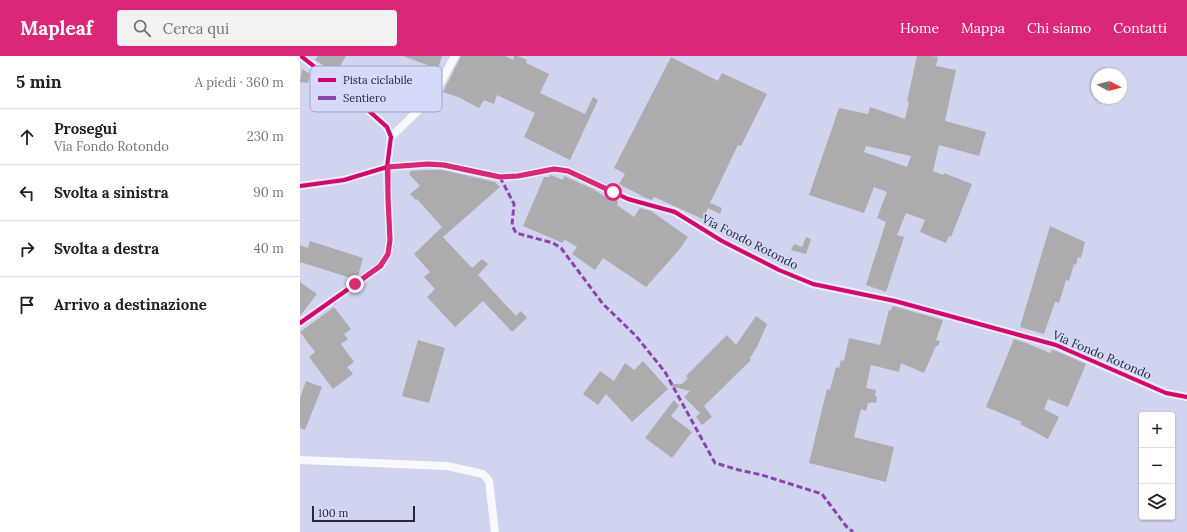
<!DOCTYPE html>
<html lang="it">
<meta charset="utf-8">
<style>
body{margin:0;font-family:Lora,serif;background:#f2f2f2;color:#202124}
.controls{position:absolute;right:12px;bottom:12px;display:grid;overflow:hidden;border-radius:4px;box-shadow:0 1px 3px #0004}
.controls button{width:36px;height:36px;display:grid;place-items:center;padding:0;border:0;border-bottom:1px solid #e0e0e0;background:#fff;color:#202124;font:20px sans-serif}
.compass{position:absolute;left:791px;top:12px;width:36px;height:36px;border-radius:50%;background:#fff;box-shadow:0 1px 3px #0004;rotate:97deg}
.scale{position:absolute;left:12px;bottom:10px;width:103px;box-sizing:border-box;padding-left:4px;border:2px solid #26293b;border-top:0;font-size:11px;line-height:14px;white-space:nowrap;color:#26293b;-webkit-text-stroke:3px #d4daf7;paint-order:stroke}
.stop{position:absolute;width:12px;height:12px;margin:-9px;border:3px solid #db2777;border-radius:50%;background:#fff}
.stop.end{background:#db2777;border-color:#fff;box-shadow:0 1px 4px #0008}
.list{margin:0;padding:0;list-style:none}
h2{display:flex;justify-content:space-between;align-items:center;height:52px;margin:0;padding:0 16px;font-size:17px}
h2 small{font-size:13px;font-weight:400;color:#757577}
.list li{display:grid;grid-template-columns:26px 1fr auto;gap:12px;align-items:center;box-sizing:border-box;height:56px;padding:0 16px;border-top:1px solid #e0e0e0}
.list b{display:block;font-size:15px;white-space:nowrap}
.list p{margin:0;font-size:13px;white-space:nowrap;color:#757577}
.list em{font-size:13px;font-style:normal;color:#757577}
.icon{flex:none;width:22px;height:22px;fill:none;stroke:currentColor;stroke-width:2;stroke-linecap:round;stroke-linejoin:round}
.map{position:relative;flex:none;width:887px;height:476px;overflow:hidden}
header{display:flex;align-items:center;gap:24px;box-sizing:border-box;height:56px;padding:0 20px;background:#db2777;color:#fff}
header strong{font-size:19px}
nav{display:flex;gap:22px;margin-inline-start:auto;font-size:14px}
.search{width:280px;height:36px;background:#f2f2f2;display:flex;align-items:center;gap:10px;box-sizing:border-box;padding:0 14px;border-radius:4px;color:#757577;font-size:15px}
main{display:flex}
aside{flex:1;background:#fff}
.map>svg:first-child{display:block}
.building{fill:#acacaf;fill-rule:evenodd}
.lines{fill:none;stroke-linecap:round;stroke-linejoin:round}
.minor{stroke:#f8f9fc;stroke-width:8}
.quiet{stroke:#8e44ad;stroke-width:3;stroke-dasharray:6 3;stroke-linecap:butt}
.cycleway-casing{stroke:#d4daf7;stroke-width:6}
.cycleway{stroke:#d6006c;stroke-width:4}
.route{stroke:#db2777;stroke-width:5}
.labels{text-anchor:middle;stroke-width:3;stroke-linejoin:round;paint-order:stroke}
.street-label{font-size:12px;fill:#26293b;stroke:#d4daf7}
.key{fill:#d4daf7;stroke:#a0a5bf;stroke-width:1}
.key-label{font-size:11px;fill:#26293b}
</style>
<header>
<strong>Mapleaf</strong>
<div class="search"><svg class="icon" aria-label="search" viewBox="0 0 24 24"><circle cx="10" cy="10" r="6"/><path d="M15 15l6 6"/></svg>Cerca qui</div>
<nav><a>Home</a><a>Mappa</a><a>Chi siamo</a><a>Contatti</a></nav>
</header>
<main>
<aside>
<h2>5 min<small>A piedi · 360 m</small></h2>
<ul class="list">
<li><svg class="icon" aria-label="ahead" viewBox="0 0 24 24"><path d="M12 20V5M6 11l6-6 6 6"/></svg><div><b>Prosegui</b><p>Via Fondo Rotondo</p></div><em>230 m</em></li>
<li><svg class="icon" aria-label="left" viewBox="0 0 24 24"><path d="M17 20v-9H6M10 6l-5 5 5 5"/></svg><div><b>Svolta a sinistra</b></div><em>90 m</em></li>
<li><svg class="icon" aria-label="right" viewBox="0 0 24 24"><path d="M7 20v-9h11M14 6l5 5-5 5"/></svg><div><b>Svolta a destra</b></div><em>40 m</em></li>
<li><svg class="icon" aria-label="arrive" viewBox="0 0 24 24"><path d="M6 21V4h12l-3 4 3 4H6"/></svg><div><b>Arrivo a destinazione</b></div></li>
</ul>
</aside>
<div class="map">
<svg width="887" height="476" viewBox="0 0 887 476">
<rect width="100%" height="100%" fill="#d0d4ee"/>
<path class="building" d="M18 0H46L36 17 15 4Z
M103 0H142L138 13Z
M161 0H205L213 4 214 0H218L227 4 226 7 249 18 240 37 285 58 293 41 298 44 270 104 224 81 235 57 197 39 194 48 184 44 179 52 158 41 143 36Z
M617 0H632L638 1 636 10 656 14 645 65 686 76 679 100 639 89 633 115 643 119 644 117 672 128 651 181 649 180 646 187 620 176 625 164 606 157 597 179 604 181 586 236 566 229 586 166 577 162 587 136 574 131 564 157 509 139 539 52 568 58 570 51 605 63 609 46 607 45ZM566 90 611 100 607 111 564 96Z
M371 1 418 25 422 17 467 38 441 90 438 89 410 147 422 152 420 158 408 152 403 163 354 141 352 144 346 142 319 128 325 118 314 112Z
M2 13 10 18 8 27 0 26Z
M128 114H142L195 126 200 131 143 181 172 212 182 203 188 208 178 219 216 260 221 255 227 262 212 276 183 245 155 271 127 241 135 233 124 221 130 216 114 198 142 171 117 143 116 144 110 138 120 130 109 118 111 115Z
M251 119 263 124 264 120 293 133 312 145 313 142 318 145 317 149 334 161 340 152 351 155 388 181 379 194 346 231 303 202 295 214 272 198 277 191 264 183 263 187 223 170 244 121H249Z
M750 170 785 186 781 202 778 201 776 209 774 208 769 225 766 224 759 247 755 246 744 278 720 271Z
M506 181 511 183 506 198 491 194 494 188 502 191Z
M10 185 63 202 58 220 54 223 0 206V189L8 192Z
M0 226 17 238 0 260Z
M593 250 643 264 636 284 640 285 638 290H636L624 317 601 307 599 316 571 309 566 332 576 334 575 340 577 341 576 347 571 346V347H568L566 355 561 353 554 381 594 391 586 426 509 407 527 333 530 334 536 311 539 312 541 304 544 305 549 282 580 289 589 254H591Z
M34 251 51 273 44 278 48 283 41 288 54 306 47 311 53 318 33 333 9 301 15 296 0 276Z
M456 260 467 268 457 291 450 302 451 304 404 350 412 361 402 369 396 361 400 357 384 341 390 335 370 330V328H382L388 322 386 320 427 279 436 289Z
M714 283 726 287 750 297 752 294H754L786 308 768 351 748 343 744 353 759 361 748 383 720 368 722 366 686 351Z
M118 284 145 292 129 347 102 340Z
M343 305 368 333 332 366 306 338 298 349 283 338 300 315 314 325 325 307 334 314Z
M6 325 22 331 5 374 0 372V342Z
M374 344 379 350 371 360 392 376 372 402 345 382Z"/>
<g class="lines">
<path class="minor" d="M91 81 134 39 155 0
M0 130 44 124 87 111 128 108 143 109 200 121 218 120 254 113 268 115 328 143 375 156 422 185 479 214 513 228 595 245 756 289 866 337 887 341
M0 267 81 210 88 198 90 184 88 142 87 111 91 81 87 71 59 46 1 0
M0 404 147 410 183 418 189 425 195 476"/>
<path class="quiet" d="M200 121 214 148 212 169 216 177 253 187 261 192 303 248 336 280 365 316 415 407 439 414 462 419 522 438 546 470 553 476"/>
<g class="cycleway-casing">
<path id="cycleway" d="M0 130 44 124 87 111 128 108 143 109 200 121 218 120 254 113 268 115 328 143 375 156 422 185 479 214 513 228 595 245 756 289 866 337 887 341
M0 267 81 210 88 198 90 184 88 142 87 111 91 81 87 71 59 46 1 0"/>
</g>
<use href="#cycleway" class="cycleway"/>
</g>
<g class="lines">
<path class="route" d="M55 228 80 210 88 198 90 184 88 142V111L128 108 144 109 200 121 218 120 254 113 268 115 313 136"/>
</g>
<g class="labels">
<g class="street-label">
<text transform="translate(450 186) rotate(27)" y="4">Via Fondo Rotondo</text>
<text transform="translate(802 299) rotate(23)" y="4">Via Fondo Rotondo</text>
</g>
</g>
<rect x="10" y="10" width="132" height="46" rx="6" class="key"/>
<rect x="18" y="22" width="18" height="4" fill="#d6006c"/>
<rect x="18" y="40" width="18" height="4" fill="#8e44ad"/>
<g class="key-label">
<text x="43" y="28">Pista ciclabile</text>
<text x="43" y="46">Sentiero</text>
</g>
</svg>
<div class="controls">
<button>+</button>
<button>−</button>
<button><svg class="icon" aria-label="layers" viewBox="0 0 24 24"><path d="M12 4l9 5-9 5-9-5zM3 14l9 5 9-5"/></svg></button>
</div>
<svg class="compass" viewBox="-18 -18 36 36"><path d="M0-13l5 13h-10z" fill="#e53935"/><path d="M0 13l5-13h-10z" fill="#757577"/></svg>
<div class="scale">100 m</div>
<div class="stop" style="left:313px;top:136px"></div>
<div class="stop end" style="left:55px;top:228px"></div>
</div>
</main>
